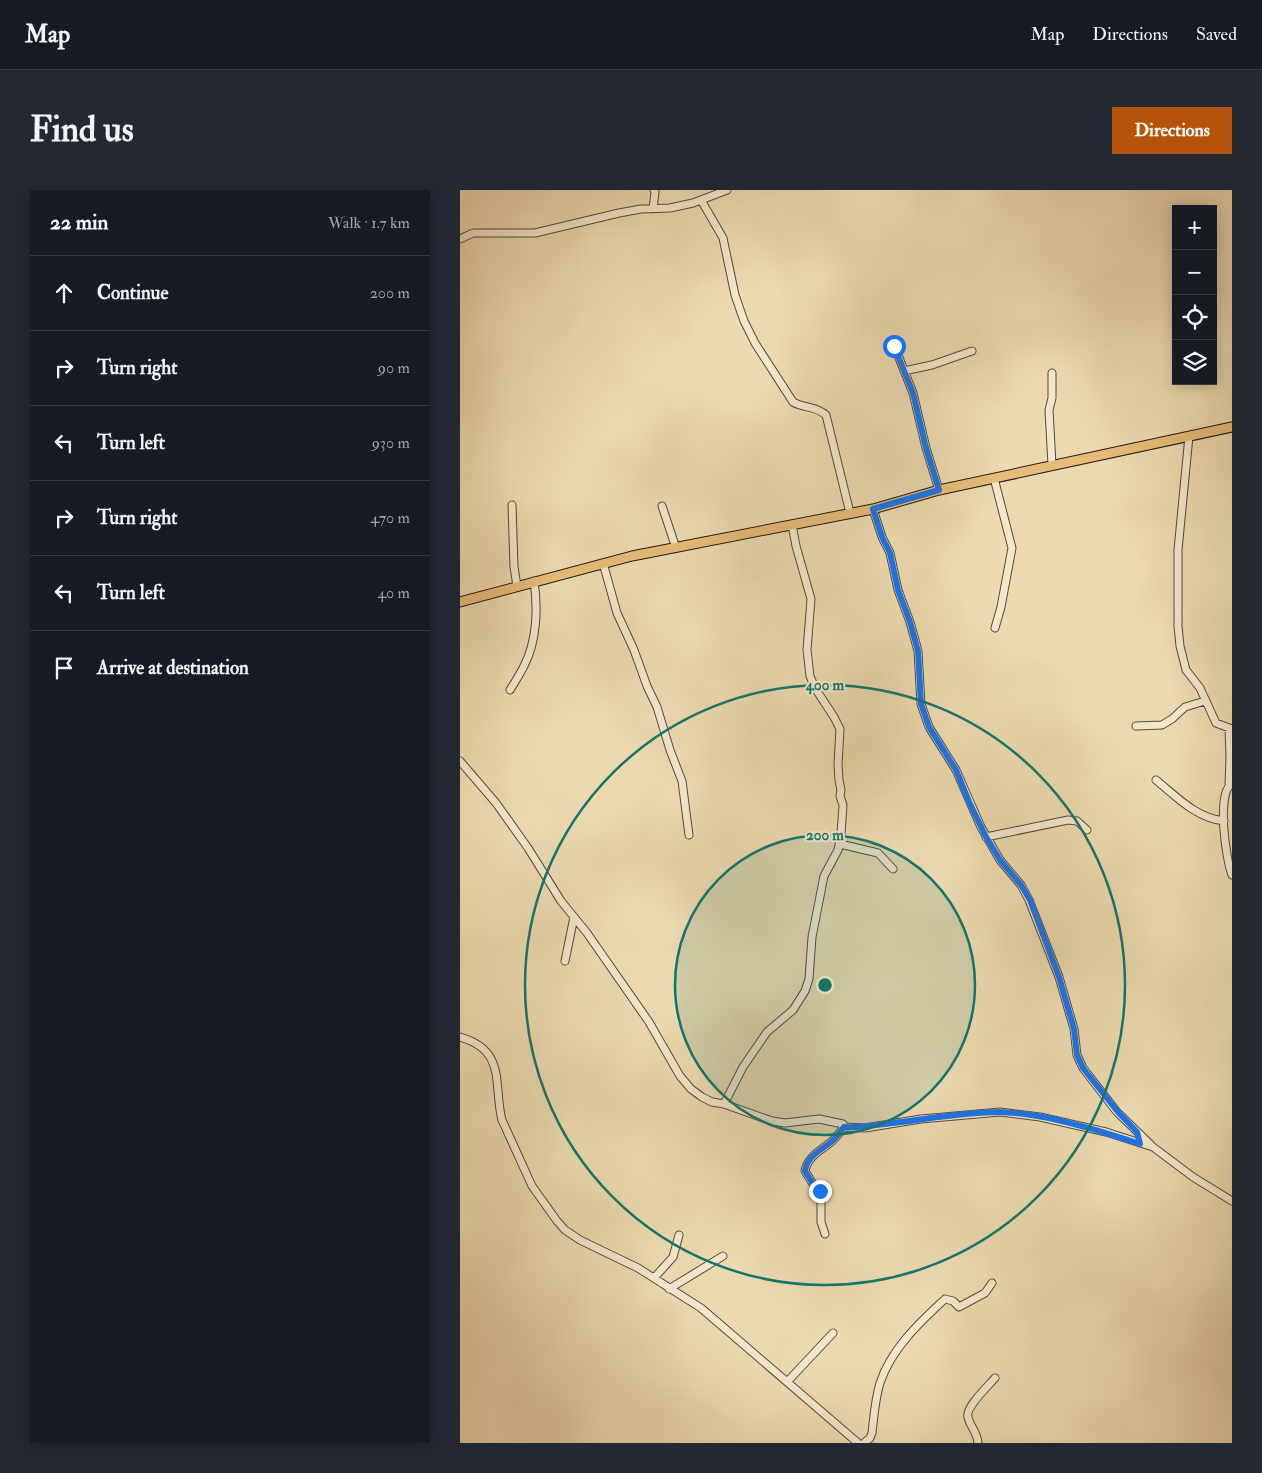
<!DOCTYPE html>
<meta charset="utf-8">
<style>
body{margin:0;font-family:"IM FELL Double Pica",serif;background:#242831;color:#f1f3f6}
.controls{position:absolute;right:15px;top:15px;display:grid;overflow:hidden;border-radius:0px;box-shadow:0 2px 12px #0003}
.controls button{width:45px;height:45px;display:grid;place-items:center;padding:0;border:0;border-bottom:1px solid #363941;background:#171b24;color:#f1f3f6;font:25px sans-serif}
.stop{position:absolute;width:15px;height:15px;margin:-11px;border:4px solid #1a73e8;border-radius:50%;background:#fff}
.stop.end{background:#1a73e8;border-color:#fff;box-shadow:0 1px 5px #0008}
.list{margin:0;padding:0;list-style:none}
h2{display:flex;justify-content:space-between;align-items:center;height:65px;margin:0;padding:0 20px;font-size:21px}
h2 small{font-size:16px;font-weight:400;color:#9ea1a6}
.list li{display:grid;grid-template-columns:32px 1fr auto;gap:15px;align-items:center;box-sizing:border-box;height:75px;padding:0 20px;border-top:1px solid #363941}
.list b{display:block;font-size:19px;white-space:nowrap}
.list em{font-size:16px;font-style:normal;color:#9ea1a6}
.icon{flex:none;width:28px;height:28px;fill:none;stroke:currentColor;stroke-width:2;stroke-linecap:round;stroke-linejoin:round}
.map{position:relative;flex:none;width:772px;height:1253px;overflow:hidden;border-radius:0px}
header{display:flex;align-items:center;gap:30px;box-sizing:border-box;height:70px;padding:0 25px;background:#171b24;border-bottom:1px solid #363941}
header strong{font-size:24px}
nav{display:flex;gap:28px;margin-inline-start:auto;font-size:18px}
.intro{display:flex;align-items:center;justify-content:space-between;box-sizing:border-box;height:120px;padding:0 30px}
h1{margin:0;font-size:35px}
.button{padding:12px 22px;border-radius:0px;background:#b45309;color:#fff;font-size:18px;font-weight:700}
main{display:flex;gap:30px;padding:0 30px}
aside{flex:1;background:#171b24;border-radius:0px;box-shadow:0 2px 12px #0003}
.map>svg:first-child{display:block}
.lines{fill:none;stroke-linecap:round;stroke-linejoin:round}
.minor-casing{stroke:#564839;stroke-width:9}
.major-casing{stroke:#241812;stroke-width:11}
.minor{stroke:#f3e6cb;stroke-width:7}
.major{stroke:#e6bc78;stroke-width:9}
.route{stroke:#1a73e8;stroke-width:6}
.ring{fill:none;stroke:#0f766e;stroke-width:2.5}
.centre{fill:#0f766e;stroke:#f3e6cb;stroke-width:2.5}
.ring-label{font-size:15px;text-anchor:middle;font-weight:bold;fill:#0f766e;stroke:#f3e6cb;stroke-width:4;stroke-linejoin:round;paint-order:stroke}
</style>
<header>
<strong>Map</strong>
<nav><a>Map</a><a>Directions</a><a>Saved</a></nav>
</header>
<div class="intro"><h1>Find us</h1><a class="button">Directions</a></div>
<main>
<aside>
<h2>22 min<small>Walk · 1.7 km</small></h2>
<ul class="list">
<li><svg class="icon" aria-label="ahead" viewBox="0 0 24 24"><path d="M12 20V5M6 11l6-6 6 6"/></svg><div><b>Continue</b></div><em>200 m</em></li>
<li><svg class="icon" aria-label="right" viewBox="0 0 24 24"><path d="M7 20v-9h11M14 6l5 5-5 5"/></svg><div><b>Turn right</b></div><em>90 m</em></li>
<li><svg class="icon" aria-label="left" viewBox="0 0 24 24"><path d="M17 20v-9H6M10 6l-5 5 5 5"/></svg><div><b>Turn left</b></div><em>930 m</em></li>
<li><svg class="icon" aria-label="right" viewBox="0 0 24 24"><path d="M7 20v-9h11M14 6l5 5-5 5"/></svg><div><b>Turn right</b></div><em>470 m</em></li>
<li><svg class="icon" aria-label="left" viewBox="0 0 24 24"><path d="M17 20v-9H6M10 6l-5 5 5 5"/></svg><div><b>Turn left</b></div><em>40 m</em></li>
<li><svg class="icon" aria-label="arrive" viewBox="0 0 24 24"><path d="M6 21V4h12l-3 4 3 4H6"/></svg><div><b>Arrive at destination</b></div></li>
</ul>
</aside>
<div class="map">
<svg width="772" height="1253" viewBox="0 0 772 1253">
<rect width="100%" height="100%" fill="#ecd9af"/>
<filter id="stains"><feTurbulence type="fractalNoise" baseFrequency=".004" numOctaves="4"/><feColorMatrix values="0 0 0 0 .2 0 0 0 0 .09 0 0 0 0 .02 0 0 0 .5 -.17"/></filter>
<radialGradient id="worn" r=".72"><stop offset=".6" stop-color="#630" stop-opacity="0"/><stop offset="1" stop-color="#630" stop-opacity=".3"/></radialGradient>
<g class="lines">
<g class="minor-casing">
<path id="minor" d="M241 10 263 48 275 105 284 131 295 153 333 212C345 219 354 215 366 225L390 323
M193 19 195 2 194 0
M0 49 13 43H75L159 23 181 19 210 18 233 13 267 0
M434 155 453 203 466 258 479 300
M444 181 472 175 512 161
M592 183V208L589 220 592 275
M729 246 718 360V436L720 456 726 480 740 498 756 533 772 539
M534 288 552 358 541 417 535 438
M52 315 54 377 57 396
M202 316 216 358
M413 319 422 347 430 363 438 400 450 432 458 461 461 514 469 537 496 580 521 637 540 670 561 695 569 710 599 787 614 839 617 865 623 878 657 922 691 955
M143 373 157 423 174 460 187 496 197 517 210 560 222 591 229 645
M50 500C55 492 60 484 64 476 77 451 78 418 74 391
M676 536 702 535 712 529 725 517 745 511V509
M769 538 770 567 769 595
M0 571 36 613 68 658 101 711 127 743 189 832 220 886 231 899 242 907 252 912 264 914 312 931 325 933 359 929 383 934 384 937 405 938 461 929 540 922 580 927 646 942 693 957 733 987 772 1011
M696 590C717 607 736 628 764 631
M772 594C756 602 766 670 772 685
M526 647 608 630 617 631 627 640
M380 654 418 663 433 679
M105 771 114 727
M0 847C47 860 33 895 42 930L72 996 97 1031 105 1040 120 1050 178 1078 241 1118 398 1253
M264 914 283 877 307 842 333 820 345 801 349 789 352 747 364 686 378 660 381 644 383 615 380 606 381 600 379 590 378 575 380 539 374 527 355 498 350 486 347 460 351 409 336 356 332 335
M365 1044 361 1032V1001L353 994 345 981C348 966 360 961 371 952 376 948 380 942 384 937
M194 1088 213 1067 219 1045
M209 1099 263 1066
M327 1192 373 1143
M404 1253 410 1248 412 1243C414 1226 415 1209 420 1193 431 1159 460 1132 485 1109L493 1111 499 1117 525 1103 532 1093
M518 1253C517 1241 510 1237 508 1227 505 1218 528 1196 535 1188"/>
</g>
<g class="major-casing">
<path id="major" d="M0 412 172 366 413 319 479 300 772 237"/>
</g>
<use href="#minor" class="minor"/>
<use href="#major" class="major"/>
</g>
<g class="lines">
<path class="route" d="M360 1001 353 994 345 981C347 966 360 961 371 952 376 948 380 942 384 937 403 938 414 935 433 933 468 929 504 922 539 922 583 923 638 940 680 954L677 942 658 922 623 878 617 865 614 839 599 787 570 710 561 695 540 670 526 647 509 612 496 580 469 537 461 514 458 461 450 432 438 400 430 363 422 347 413 319 479 300 466 258 453 203 434 156"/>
</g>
<circle cx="365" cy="795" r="150" fill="#0f766e" fill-opacity=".12"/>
<g class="ring">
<circle cx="365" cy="795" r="150"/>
<circle cx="365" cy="795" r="300"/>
</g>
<circle cx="365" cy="795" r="8" class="centre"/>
<g class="ring-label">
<text x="365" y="500">400 m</text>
<text x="365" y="650">200 m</text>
</g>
<rect width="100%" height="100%" filter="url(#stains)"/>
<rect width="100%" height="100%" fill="url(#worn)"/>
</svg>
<div class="controls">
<button>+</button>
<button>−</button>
<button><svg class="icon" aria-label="locate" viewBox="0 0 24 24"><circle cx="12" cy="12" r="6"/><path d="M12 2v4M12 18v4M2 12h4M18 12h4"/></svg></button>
<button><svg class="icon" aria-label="layers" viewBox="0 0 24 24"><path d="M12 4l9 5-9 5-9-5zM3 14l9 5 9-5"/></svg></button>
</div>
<div class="stop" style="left:434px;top:156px"></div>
<div class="stop end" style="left:360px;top:1001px"></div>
</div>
</main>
